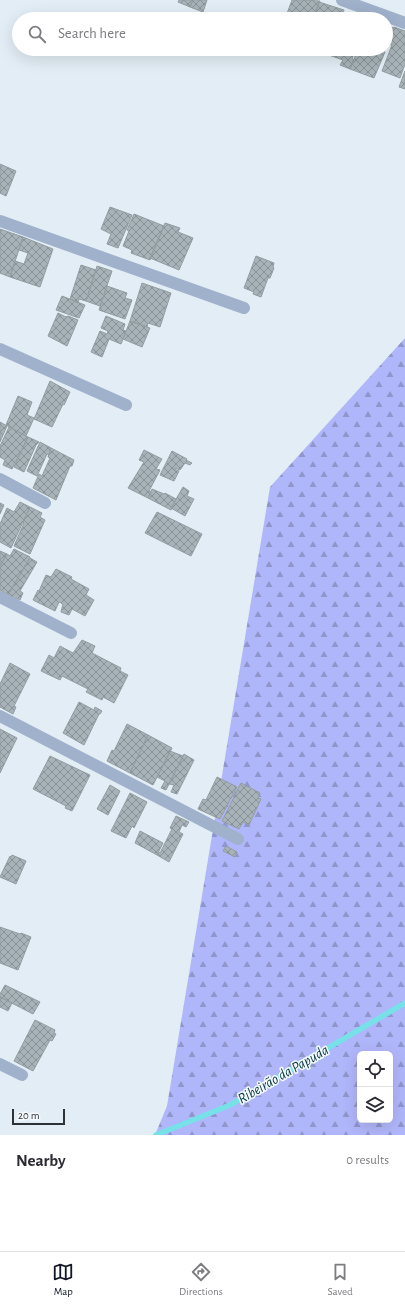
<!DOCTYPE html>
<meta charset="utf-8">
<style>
body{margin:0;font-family:"Alegreya Sans",sans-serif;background:#f7f7f7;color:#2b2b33}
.controls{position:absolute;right:12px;bottom:12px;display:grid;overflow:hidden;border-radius:6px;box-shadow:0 4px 16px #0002}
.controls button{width:36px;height:36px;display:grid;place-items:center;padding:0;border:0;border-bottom:1px solid #e1e1e2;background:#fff;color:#2b2b33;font:20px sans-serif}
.scale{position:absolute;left:12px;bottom:10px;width:53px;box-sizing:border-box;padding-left:4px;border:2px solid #2e3235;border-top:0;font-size:11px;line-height:14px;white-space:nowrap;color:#2e3235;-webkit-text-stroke:3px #f4faff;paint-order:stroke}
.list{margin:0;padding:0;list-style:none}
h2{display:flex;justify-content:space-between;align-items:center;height:52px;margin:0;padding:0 16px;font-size:17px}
h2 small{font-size:13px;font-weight:400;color:#7c7c81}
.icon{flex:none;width:22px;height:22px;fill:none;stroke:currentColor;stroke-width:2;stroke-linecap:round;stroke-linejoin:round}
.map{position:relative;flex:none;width:405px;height:1135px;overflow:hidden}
.search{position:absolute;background:#fff;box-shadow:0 4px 16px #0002;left:12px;right:12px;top:12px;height:44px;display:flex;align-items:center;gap:10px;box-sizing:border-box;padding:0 14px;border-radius:22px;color:#7c7c81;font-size:15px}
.sheet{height:116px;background:#fff}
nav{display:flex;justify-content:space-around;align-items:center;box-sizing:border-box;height:56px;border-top:1px solid #e1e1e2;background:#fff;font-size:11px;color:#7c7c81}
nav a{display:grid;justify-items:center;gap:2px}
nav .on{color:#111827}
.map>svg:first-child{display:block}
.forest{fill:url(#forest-firs);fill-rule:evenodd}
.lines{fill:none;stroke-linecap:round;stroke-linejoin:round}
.stream{stroke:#78e0e9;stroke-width:5.5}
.building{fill:url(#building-cross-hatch);stroke:#919da1}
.street{stroke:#a0b1cc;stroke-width:12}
.labels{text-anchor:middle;stroke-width:3;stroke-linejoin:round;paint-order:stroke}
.water-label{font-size:15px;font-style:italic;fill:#083b3f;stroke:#f4faff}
</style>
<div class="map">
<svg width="405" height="1135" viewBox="0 0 405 1135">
<defs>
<pattern id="forest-firs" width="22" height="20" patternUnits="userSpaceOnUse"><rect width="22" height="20" fill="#b0b6fa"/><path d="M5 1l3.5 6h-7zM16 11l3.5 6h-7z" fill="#9095cb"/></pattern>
<pattern id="building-cross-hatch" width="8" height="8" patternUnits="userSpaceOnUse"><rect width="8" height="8" fill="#a7b3b8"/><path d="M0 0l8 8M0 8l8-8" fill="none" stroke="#889296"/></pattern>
</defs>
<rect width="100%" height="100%" fill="#e3edf5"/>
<path class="forest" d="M405 338V1135H155L167 1106 270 487ZM360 1054H390V1120H360Z"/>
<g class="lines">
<path class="stream" d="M156 1135 230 1105 405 1003"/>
</g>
<path class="building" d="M179 0H193L190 7 178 2Z
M193 0H207L203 12 190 7Z
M292 0H298L302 1 303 0 320 1 314 16 310 14 309 19H285Z
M319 2 344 10 340 19H313Z
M243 16 253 19H242Z
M386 25 394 28 386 48Z
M394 27 405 31V64L400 78 382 71 392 45 388 44Z
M329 49H358L356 52 355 51 352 59 354 60 350 69 340 65 343 60 326 54Z
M358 49H376L385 52 374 78 350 69Z
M405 71V89L399 87Z
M0 164 16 171 6 196 0 193Z
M110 207 132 215 118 248 107 244 111 234 101 229Z
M134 214 164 226 150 260 131 253 132 250 123 246 129 231 127 230Z
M165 223 180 228 178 232 193 238 179 270 150 258Z
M0 229 23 237 10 277 0 273Z
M23 237 53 249 40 287 10 277 15 261 24 264 28 253 19 250Z
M256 256 274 263 273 267 274 268 270 278H268L261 297 253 294 254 292 244 288Z
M81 265 96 270 86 301 79 299 78 303 70 299Z
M97 266 112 271 100 306 86 301Z
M142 283 171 293 160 327 148 323 147 327 130 321Z
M107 286 127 293 125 298 132 300 125 319 99 310Z
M62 296 85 305 79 318 56 310Z
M58 313 66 317 68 316 78 320 67 346 48 336Z
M106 316 125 324 123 330 126 331 121 344 109 339 102 357 91 352 100 331 107 334 108 331 101 328Z
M130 321 150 328 142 347 123 339Z
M50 381 70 392 64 405 63 404 52 427 34 419Z
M18 396 32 402 27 415 34 418 26 436 6 425Z
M0 422 7 426 0 442Z
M9 427 28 437 12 469 3 465 5 460 0 457V446Z
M28 437 39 442 36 445 24 472 14 467Z
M40 442 51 448 49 455 47 454 37 476 27 471Z
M51 448 74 460 72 466H70L56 500 33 488 39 474 42 476 50 458 48 457Z
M144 450 162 459 156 469 160 470 149 491 151 492 148 498 128 488 144 462 139 460Z
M172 451 187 459 186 460 192 463 190 465 185 463 180 470 175 468 174 469 179 471 174 481 160 475Z
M183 487 189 491 187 496 194 499 185 516 171 508Z
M152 489 164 494 165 493 176 499 171 510 148 498Z
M20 502 30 507 11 548 0 542V524L7 508 14 512Z
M0 503 4 505 0 514Z
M30 507 42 513 40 517 45 520 30 554 14 546 24 523 23 522Z
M157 512 202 534 191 556 145 533Z
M14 549 30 557 8 595 0 590V566L7 554 10 556Z
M0 551 7 554 0 566Z
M30 558 37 562 20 591 23 593 20 600 16 598 15 599 8 595Z
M56 569 72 577 71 579 89 589 86 595 94 600 85 616 72 609 69 615 61 612 63 604 59 602 55 611 33 600 38 590 39 591 46 575 51 577Z
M82 640 95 646 92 653 121 668 120 671 128 675 114 703 103 697 102 700 86 692 88 689 62 676 60 680 41 671 49 655 54 658 60 646 73 653Z
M10 663 30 674 14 706 16 707 13 714 0 707V684Z
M79 702 94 710 95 707 102 711 100 714H99L84 745 63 733Z
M127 724 148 735 130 773 107 761 112 750 114 751Z
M0 729 17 738 0 773Z
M148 735 172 748 153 785 130 773Z
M170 751 183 756 166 790 161 788 165 781 157 777Z
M184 754 194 760 177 794 171 792 174 785 169 784Z
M50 756 90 775 72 811 65 808 66 806 33 789Z
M217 777 237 787 220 819 198 809 203 799 206 800Z
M241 783 260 793 258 798 261 799 249 825 243 822 239 829 222 821Z
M110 785 120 791 108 815 97 809Z
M130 793 147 802 134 828 132 826 126 838 111 831Z
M176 816 189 822 186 827 182 825 179 832 183 834 169 862 157 855 158 852 160 853 172 829 170 828Z
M140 831 163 843 157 855 135 843Z
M226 846 237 852 235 857 223 851Z
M12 855 26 861 16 884 0 877 10 856 11 857Z
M0 927 20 934 21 933 31 937 18 970 0 963Z
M5 985 40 1002 33 1014 0 997V994Z
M0 997 12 1003 8 1011 0 1007Z
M35 1020 55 1030 54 1033 56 1034 52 1041 50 1040 33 1071 14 1061Z"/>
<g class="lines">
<path class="street" d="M342 0 405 23
M0 221 244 308
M0 349 126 405
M0 479 45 503
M0 597 71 633
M0 716 238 839
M0 1064 22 1075"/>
</g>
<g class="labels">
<g class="water-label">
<text transform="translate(283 1074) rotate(-30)" y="5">Ribeirão da Papuda</text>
</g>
</g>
</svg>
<div class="controls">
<button><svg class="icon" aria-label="locate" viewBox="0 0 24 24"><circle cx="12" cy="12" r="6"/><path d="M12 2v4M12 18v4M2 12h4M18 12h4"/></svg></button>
<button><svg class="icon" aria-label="layers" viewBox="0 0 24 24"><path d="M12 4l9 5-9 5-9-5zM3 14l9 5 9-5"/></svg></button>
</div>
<div class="scale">20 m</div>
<div class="search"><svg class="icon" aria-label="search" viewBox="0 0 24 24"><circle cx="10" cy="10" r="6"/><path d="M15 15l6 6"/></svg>Search here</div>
</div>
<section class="sheet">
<h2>Nearby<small>0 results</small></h2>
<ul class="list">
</ul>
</section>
<nav>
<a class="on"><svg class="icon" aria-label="map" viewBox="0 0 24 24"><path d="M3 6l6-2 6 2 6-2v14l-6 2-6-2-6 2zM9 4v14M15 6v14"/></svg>Map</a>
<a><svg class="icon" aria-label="directions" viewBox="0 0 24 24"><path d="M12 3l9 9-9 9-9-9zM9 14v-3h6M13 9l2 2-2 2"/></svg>Directions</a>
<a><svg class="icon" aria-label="saved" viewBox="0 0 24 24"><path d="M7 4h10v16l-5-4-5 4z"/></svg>Saved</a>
</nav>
